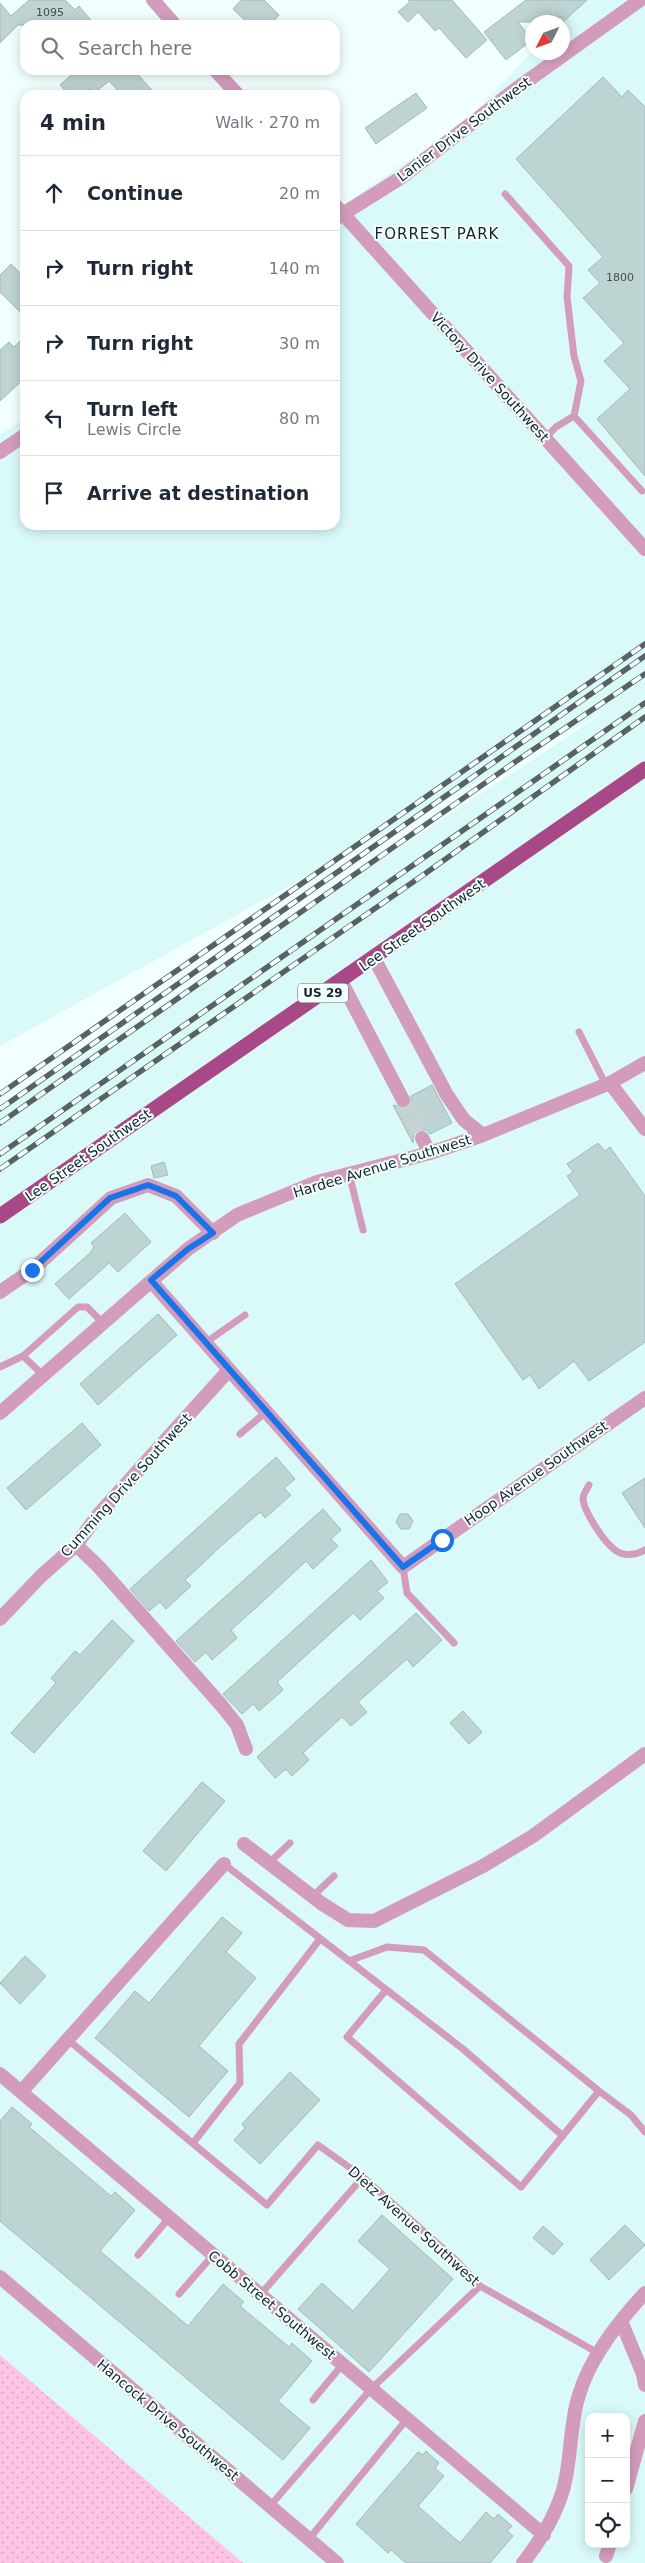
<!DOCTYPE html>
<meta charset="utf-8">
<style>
body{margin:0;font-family:"DejaVu Sans",sans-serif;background:#f6f6f7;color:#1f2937}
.controls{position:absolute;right:15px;bottom:15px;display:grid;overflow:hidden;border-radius:10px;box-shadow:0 2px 12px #0003}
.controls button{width:45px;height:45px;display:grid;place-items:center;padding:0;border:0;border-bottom:1px solid #e0e1e3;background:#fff;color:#1f2937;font:25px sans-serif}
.compass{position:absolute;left:525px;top:15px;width:45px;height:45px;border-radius:50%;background:#fff;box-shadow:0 2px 12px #0003;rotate:228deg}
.stop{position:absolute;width:15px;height:15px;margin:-11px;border:4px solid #1a73e8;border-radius:50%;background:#fff}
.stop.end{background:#1a73e8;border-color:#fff;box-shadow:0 1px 5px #0008}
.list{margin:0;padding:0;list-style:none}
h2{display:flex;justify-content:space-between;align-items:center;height:65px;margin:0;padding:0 20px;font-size:21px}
h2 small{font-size:16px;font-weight:400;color:#747a83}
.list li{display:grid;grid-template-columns:32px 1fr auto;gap:15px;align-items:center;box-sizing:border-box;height:75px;padding:0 20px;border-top:1px solid #e0e1e3}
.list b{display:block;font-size:19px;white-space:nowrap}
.list p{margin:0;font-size:16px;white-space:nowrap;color:#747a83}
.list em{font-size:16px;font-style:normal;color:#747a83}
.icon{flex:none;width:28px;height:28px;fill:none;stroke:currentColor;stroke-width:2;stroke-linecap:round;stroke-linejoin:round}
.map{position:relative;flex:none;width:645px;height:2563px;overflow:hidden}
.search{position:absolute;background:#fff;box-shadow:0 2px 12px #0003;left:20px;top:20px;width:320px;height:55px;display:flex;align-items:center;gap:12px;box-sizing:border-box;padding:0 18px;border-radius:15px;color:#747a83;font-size:19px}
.panel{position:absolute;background:#fff;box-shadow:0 2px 12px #0003;left:20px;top:90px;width:320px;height:440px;border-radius:15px}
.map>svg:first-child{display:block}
.built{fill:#dafaf9;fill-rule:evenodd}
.grass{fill:url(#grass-dots)}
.building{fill:#bed4d3;stroke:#a4b9b8}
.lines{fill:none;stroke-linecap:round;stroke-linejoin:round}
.street-tunnel{stroke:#c6d3d2;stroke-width:14;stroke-dasharray:14 7;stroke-linecap:butt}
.lane{stroke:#d39cbc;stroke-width:7}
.street{stroke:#d39cbc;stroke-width:14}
.primary{stroke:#a94887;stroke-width:15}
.rail-casing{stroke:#596262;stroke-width:5.5}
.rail{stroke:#f1fffe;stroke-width:4;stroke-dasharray:11;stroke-linecap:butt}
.route{stroke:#1a73e8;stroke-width:6}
.labels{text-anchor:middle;stroke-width:4;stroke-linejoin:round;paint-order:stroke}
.number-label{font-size:11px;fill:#444f4f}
.shield{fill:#f1fffe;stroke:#5b6565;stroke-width:1}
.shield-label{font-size:12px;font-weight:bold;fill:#1b2323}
.street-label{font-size:14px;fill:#1b2323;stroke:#f1fffe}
.neighbourhood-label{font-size:15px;letter-spacing:1px;fill:#1b2323;stroke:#f1fffe}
</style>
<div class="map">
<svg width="645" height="2563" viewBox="0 0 645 2563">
<defs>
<pattern id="grass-dots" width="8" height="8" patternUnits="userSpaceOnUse" patternTransform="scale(1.25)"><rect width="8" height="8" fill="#fec3e5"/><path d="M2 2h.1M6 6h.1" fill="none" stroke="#d9a7c4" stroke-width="1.8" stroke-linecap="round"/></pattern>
</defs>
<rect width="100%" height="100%" fill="#f1fffe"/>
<path class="built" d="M582 0H645V2563H0V1111L611 708 0 1046V435L25 418V525H335V210L465 123 532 52H562V22H561ZM589 2417H626V2544H589Z"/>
<path class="grass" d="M0 2355 243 2563H0Z"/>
<path class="building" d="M29 0H65L75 10 79 6 95 25H18L0 43V3L11 16Z
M241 0H264L279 15 270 25H250L233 9Z
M408 0H452L487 40 466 58 439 28 435 31 418 12 408 22 398 12 410 2Z
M526 0H587L562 23V16L555 22H518L532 40 506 60 484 32Z
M77 70H134L156 95H122L109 81 93 94 89 89 83 95H69L60 85Z
M603 77 622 97 628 90 645 107V476L597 419 630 389 604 361 624 343 583 298 600 283 588 270 603 257 516 159Z
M416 93 427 108 376 144 365 128Z
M11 264 25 278V317L0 292V275Z
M25 336V378L0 401V350L9 342 14 347Z
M432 1085 452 1123 430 1134 426 1130H418L414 1134 413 1143 393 1105 407 1108 411 1104V1096Z
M598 1143 605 1151 610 1147 645 1196V1342L589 1381 574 1361 539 1389 530 1375 523 1380 455 1284 580 1195 567 1176 573 1172 567 1164Z
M164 1162 168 1175 154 1178 151 1166Z
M125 1213 151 1242 118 1272 109 1263 69 1299 55 1284 91 1252 94 1247 91 1243Z
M158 1314 177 1335 98 1405 80 1384Z
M82 1423 101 1445 26 1510 7 1488Z
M276 1457 295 1479 284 1488 291 1495 265 1518 260 1512 220 1547 185 1580 191 1586 166 1609 160 1602 149 1611 130 1589Z
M645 1478V1528L622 1493Z
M323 1509 341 1530 331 1539 338 1546 313 1569 306 1561 258 1606 231 1630 237 1638 212 1660 206 1652 195 1662 176 1641Z
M400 1514H408L413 1521 409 1529H401L396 1522Z
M371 1560 388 1582 377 1591 384 1598 360 1620 353 1613 312 1650 277 1682 283 1690 259 1711 253 1704 242 1714 223 1694Z
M416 1613 442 1640 413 1667 407 1659 358 1702 367 1712 351 1726 342 1717 303 1753 309 1760 292 1776 286 1769 275 1778 257 1757Z
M112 1620 134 1641 34 1753 11 1733 56 1683 51 1678 75 1651 80 1655Z
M463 1711 482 1732 469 1744 450 1723Z
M202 1782 225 1801 166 1871 143 1851Z
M222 1917 242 1933 226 1952 256 1978 199 2046 228 2071 189 2117 95 2038 135 1991 149 2003Z
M25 1956 46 1976 20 2004 0 1983Z
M290 2072 320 2100 260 2164 234 2140 245 2128 242 2124Z
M12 2107 32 2124 29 2127 111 2196 115 2192 135 2210 100 2251 188 2326 223 2284 244 2302 240 2306 289 2347 292 2343 312 2361 278 2401 310 2428 283 2460 0 2221V2121Z
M382 2215 453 2279 369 2372 298 2309 322 2283 353 2311 390 2269 358 2241Z
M625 2225 645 2245 609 2280 590 2260Z
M543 2226 563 2244 553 2255 533 2238Z
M426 2451 439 2463 435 2468 444 2476 418 2506 460 2543 486 2512 494 2519 498 2514 512 2526 507 2531 513 2536 490 2563H406L391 2550 388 2553 356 2524 418 2452 423 2455Z"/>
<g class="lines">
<path class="street-tunnel" d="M403 1100 422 1138"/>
<path class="lane" d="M505 194 569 266 567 297 574 356 581 381 574 416 556 427 545 438
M574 416 642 491
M579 1032 606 1085
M349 1173 363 1230
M205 1343 245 1315
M23 1356 78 1307H87L103 1323
M0 1367 23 1356 43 1375
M240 1434 266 1412
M589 1485C587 1489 583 1494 583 1499 584 1512 604 1542 615 1550 624 1557 636 1555 645 1550
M403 1567 407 1593 454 1643
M269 1863 290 1843
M224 1864 463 2049 563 2136
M312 1897 334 1876
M349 1961 387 1947 424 1950 599 2091
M386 1990 347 2037 521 2187 599 2091 631 2115 645 2132
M67 2039 267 2205 318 2145 363 2177 457 2261 480 2286 598 2353
M193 2143 240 2083 239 2044 320 1939
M138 2255 169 2218
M179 2294 213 2255
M260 2295 363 2177
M313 2400 342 2365
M270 2506 371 2389 480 2286
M309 2539 407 2419"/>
<path class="street" d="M153 0 175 25
M215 70 238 95
M335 205 645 549
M335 219 402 177 516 89 640 0
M0 452 25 435
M374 958 447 1095 464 1120 483 1135
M341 981 403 1100
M610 1083 645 1129
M422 1138 430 1153
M151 1281 403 1567 645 1398
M0 1292 32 1270 111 1198 148 1185 176 1196 213 1233
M0 1413 188 1249 237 1215 317 1182 430 1153 483 1135 610 1083 645 1063
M76 1545 99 1567 222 1706 237 1725 246 1749
M0 1619 41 1576 76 1545 98 1515 229 1370
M244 1844 321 1903 348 1920 374 1921 483 1866 533 1836 645 1754
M0 2074 544 2535
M21 2092 224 1864
M0 2277 337 2563
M621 2321 643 2374 645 2385
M626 2489 645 2421
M606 2556 610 2544
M523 2563C541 2540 555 2517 563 2490 572 2459 569 2425 579 2395 590 2357 618 2322 645 2293"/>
<path class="primary" d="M0 1216 645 769"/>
<g class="rail-casing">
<path id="rail" d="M0 1094 645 644
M0 1109 645 656
M0 1123 515 762 645 674
M0 1154 645 703
M0 1169 426 873 645 717"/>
</g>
<use href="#rail" class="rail"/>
</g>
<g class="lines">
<path class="route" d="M32 1270 110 1198 148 1185 176 1196 213 1233 188 1249 151 1280 403 1567 442 1540"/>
</g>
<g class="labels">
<g class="number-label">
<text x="50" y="16">1095</text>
<text x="620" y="281">1800</text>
</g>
<rect class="shield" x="298" y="983.5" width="50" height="19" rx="4"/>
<g class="shield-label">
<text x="323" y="997">US 29</text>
</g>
<g class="street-label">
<text transform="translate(464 129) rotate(-37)" y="5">Lanier Drive Southwest</text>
<text transform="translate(490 377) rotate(48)" y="5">Victory Drive Southwest</text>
<text transform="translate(422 925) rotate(-35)" y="5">Lee Street Southwest</text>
<text transform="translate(88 1155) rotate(-35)" y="5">Lee Street Southwest</text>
<text transform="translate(382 1166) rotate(-17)" y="5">Hardee Avenue Southwest</text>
<text transform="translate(536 1473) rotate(-35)" y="5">Hoop Avenue Southwest</text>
<text transform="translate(126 1485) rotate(-48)" y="5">Cumming Drive Southwest</text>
<text transform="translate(414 2226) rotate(42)" y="5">Dietz Avenue Southwest</text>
<text transform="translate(272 2305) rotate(40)" y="5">Cobb Street Southwest</text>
<text transform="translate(168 2420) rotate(40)" y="5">Hancock Drive Southwest</text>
</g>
<g class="neighbourhood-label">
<text x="437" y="239">FORREST PARK</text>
</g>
</g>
</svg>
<div class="controls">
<button>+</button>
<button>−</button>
<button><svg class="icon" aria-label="locate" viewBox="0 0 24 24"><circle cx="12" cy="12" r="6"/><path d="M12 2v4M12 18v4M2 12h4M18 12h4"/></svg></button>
</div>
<svg class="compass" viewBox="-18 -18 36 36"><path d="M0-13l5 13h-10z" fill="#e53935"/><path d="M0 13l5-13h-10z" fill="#747a83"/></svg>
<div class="stop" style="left:442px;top:1540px"></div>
<div class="stop end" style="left:32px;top:1270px"></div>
<div class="search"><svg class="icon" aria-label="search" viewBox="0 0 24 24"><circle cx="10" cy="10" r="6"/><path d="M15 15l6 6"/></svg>Search here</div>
<section class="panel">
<h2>4 min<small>Walk · 270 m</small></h2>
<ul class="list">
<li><svg class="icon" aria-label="ahead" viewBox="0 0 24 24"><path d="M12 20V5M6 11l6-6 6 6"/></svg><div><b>Continue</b></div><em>20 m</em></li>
<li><svg class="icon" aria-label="right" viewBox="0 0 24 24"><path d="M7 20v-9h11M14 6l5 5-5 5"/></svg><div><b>Turn right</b></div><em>140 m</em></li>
<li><svg class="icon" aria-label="right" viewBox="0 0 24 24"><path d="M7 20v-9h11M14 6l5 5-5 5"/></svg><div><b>Turn right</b></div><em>30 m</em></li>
<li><svg class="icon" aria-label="left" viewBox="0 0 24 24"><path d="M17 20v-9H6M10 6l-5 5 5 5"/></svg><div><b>Turn left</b><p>Lewis Circle</p></div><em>80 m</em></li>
<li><svg class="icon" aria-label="arrive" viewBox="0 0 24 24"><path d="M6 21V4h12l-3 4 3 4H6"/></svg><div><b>Arrive at destination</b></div></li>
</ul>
</section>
</div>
